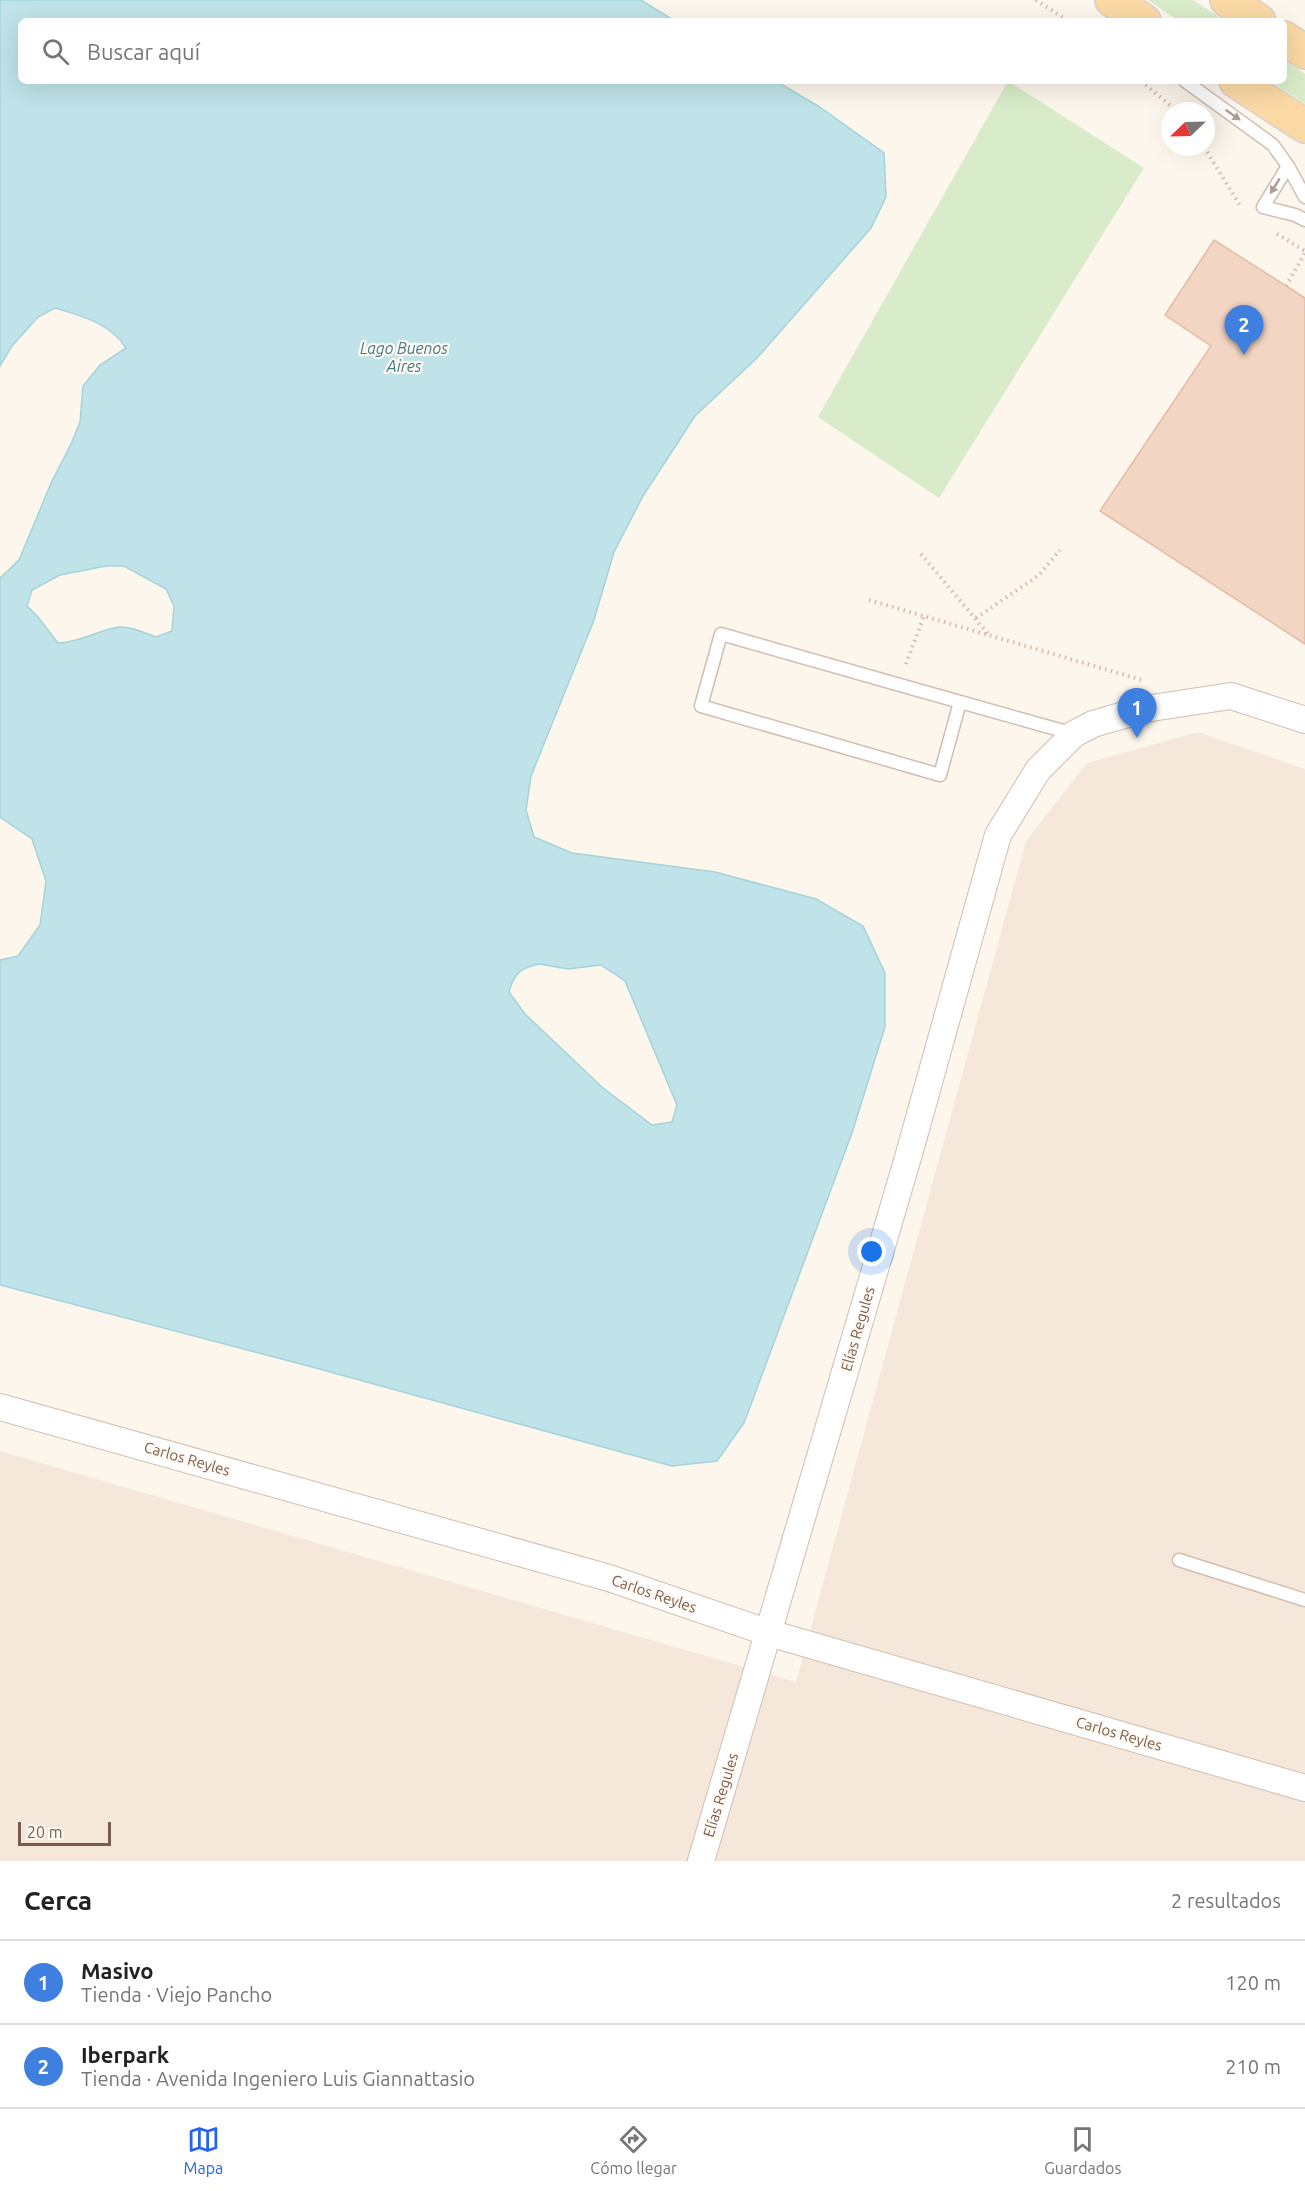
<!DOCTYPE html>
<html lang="es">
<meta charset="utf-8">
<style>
body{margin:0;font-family:Ubuntu,sans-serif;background:#f2f2f2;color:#222}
.compass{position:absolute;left:1161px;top:102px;width:54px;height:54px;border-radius:50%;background:#fff;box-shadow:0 6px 24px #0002;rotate:247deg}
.scale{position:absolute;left:18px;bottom:15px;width:93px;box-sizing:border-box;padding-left:6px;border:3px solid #7a5c4d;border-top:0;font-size:16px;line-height:21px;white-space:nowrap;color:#7a5c4d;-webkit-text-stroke:4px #fffaf3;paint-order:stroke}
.you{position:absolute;left:872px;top:1252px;width:21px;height:21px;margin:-15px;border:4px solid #fff;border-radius:50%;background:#1a73e8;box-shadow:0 0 0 9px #1a73e833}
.badge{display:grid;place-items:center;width:39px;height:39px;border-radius:50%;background:#2563eb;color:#fff;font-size:20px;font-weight:700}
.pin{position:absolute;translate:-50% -50px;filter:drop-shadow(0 2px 3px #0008)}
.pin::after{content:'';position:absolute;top:32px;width:21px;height:18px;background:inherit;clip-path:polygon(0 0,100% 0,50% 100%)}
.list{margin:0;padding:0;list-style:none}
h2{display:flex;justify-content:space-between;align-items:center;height:78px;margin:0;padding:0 24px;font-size:26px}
h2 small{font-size:20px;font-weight:400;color:#767676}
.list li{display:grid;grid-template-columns:39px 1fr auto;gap:18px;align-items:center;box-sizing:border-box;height:84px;padding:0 24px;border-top:2px solid #e0e0e0}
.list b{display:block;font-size:22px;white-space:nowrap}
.list p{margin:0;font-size:20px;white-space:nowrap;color:#767676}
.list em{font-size:20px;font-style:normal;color:#767676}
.icon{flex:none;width:33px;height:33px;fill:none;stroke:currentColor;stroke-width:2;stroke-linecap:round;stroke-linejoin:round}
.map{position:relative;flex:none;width:1305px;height:1861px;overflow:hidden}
.search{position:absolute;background:#fff;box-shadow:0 6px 24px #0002;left:18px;right:18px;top:18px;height:66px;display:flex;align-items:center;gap:15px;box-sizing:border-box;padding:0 21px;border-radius:9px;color:#767676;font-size:22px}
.sheet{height:246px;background:#fff}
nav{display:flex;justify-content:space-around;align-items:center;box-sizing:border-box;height:84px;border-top:2px solid #e0e0e0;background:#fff;font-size:16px;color:#767676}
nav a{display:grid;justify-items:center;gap:3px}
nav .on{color:#2563eb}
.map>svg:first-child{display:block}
.residential{fill:#f5e8da}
.green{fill:#d8ecc9}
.water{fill:#bfe3e8;stroke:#a5d3da;stroke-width:1.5;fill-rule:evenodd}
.building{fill:#f3d5c3;stroke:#e6bba3;stroke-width:1.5}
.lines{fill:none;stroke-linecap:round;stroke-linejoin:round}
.lane-casing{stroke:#d1beb0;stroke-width:15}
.street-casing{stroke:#d1beb0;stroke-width:28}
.primary-casing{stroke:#dad1cd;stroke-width:36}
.path{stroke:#d9b8a5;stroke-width:4;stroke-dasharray:1.5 4.5;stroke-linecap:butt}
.lane{stroke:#fff;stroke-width:12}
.street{stroke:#fff;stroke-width:26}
.primary{stroke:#fbd9a5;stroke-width:33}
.oneway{fill:#af9d94}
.labels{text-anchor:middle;stroke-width:4.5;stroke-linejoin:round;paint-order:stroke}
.street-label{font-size:15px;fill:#7a5c4d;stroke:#fffaf3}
.water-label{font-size:16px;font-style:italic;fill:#437c86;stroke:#fffaf3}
</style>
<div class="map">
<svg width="1305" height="1861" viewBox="0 0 1305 1861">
<rect width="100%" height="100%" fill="#fdf6ec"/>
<path class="residential" d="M1198 732 1305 769V1861H0V1451L796 1682 1026 841 1087 763Z"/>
<path class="green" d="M1148 0H1193L1225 21H1179Z
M1284 60 1305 74V104L1270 81H1284Z
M1008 81 1144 168 939 498 818 417Z"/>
<path class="water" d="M0 0H641L675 21H21V81H776L818 106 884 153 886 197 871 228 757 358 695 416 643 496 614 552 594 620 531 776 526 810 534 837 572 853 715 872 816 899 863 926 885 973V1027L852 1133 744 1423 717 1461 672 1466 316 1368 0 1285V960L18 956 40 925 46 881 32 839 0 817V578L19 560 52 481 71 444 80 422 83 386 100 365 126 348C110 323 82 316 55 308L38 317 12 346 0 366ZM106 566H124L166 589 174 606 172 631 156 637C145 633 131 626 119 627 98 630 82 642 58 643L38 617 27 606 32 590 60 575ZM539 964 568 969 601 965 625 981 677 1105 672 1122 652 1125 603 1088 525 1014 509 992C514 973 521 968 539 964Z"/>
<path class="building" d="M1214 240 1305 298V644L1100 511 1211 346 1165 315Z"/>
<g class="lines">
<g class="lane-casing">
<path id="lane" d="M1185 81 1273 145 1288 166 1305 197
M1288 166 1263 207 1295 215 1305 220
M960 702 940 775 701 706 721 634C839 668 956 701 1074 734
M1179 1560 1305 1600"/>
</g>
<g class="street-casing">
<path id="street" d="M0 1407 609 1578 769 1633 1305 1788
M701 1861 909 1154 998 835 1038 770 1074 734 1093 724 1145 709 1231 696 1305 720"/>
</g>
<g class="primary-casing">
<path id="primary" d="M1112 0 1144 21
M1227 0 1259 21
M1284 38 1305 52
M1236 81 1305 126"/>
</g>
<path class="path" d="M1036 0 1068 21
M1141 81 1177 111
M1204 147 1241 207
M1277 234 1305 251
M1286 286 1305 253
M921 554 989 635
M869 600 1142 680
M976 618 1038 576 1060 550
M906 664 924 616"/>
<use href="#lane" class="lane"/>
<use href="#street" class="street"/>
<use href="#primary" class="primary"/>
</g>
<defs><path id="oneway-solid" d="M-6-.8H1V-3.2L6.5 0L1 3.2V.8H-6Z" transform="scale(1.5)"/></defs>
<g class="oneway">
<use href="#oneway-solid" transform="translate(1233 115) rotate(35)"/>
<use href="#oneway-solid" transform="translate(1275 186) rotate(121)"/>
</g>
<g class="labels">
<g class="street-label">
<text transform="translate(858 1329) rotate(-74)" y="5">Elías Regules</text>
<text transform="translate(187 1459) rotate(16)" y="5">Carlos Reyles</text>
<text transform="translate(654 1594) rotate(19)" y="5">Carlos Reyles</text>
<text transform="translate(1119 1734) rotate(16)" y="5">Carlos Reyles</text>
<text transform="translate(721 1795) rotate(-73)" y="5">Elías Regules</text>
</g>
<g class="water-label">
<text x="404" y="354">Lago Buenos<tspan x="404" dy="18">Aires</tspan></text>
</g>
</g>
</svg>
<svg class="compass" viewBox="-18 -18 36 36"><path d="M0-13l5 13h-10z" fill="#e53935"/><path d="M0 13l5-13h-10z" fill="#767676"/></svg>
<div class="scale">20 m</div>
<div class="you"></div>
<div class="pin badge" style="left:1137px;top:738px;background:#3f7fe0">1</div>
<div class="pin badge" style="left:1244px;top:355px;background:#3f7fe0">2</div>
<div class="search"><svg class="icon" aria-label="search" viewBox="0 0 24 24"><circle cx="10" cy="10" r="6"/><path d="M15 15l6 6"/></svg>Buscar aquí</div>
</div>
<section class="sheet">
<h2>Cerca<small>2 resultados</small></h2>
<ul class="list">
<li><span class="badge" style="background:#3f7fe0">1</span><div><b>Masivo</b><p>Tienda · Viejo Pancho</p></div><em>120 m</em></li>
<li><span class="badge" style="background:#3f7fe0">2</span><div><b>Iberpark</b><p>Tienda · Avenida Ingeniero Luis Giannattasio</p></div><em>210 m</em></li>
</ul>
</section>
<nav>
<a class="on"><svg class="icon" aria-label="map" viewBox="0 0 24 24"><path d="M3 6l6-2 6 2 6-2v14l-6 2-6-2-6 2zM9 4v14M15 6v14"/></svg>Mapa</a>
<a><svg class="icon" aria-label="directions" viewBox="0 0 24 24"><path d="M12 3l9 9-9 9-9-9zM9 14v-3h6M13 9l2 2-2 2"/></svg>Cómo llegar</a>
<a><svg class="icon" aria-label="saved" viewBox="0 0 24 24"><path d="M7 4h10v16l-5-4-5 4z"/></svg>Guardados</a>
</nav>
